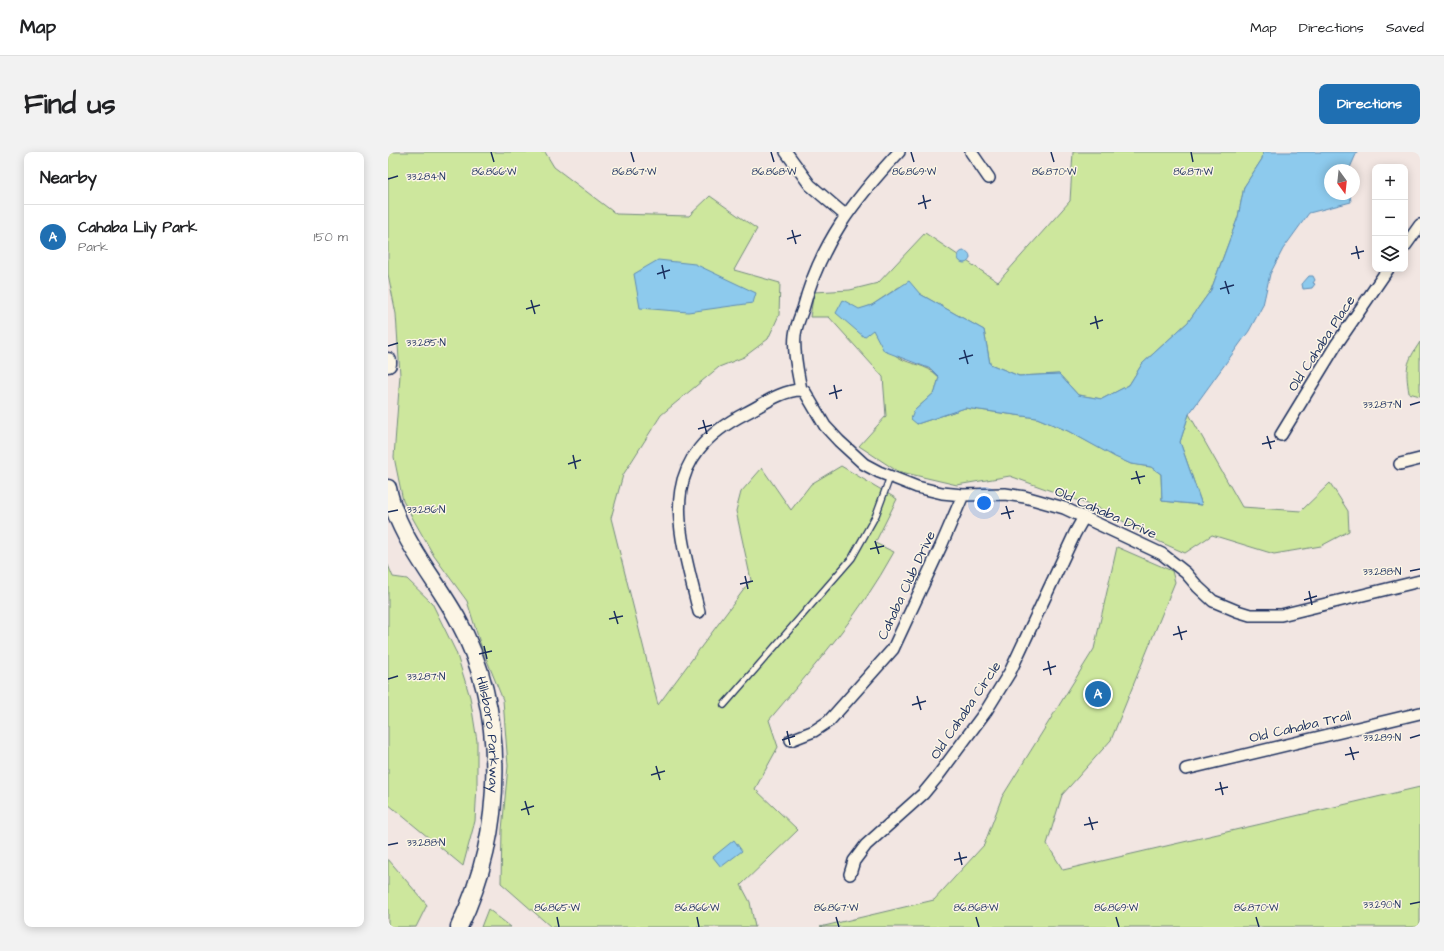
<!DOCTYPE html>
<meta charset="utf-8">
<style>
body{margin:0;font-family:"Architects Daughter",sans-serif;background:#f2f2f2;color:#202124}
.controls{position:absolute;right:12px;top:12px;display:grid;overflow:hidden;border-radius:8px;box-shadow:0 2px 10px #0003}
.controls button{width:36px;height:36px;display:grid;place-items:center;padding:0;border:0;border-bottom:1px solid #e0e0e0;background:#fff;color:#202124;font:20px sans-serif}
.compass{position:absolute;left:936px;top:12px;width:36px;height:36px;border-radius:50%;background:#fff;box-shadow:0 2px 10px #0003;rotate:165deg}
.you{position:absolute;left:596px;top:351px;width:14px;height:14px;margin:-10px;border:3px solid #fff;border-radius:50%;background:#1a73e8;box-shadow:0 0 0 6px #1a73e833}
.badge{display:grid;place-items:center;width:26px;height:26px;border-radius:50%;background:#1f6fb2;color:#fff;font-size:13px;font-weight:700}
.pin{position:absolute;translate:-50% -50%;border:2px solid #fff;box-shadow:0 1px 4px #0006}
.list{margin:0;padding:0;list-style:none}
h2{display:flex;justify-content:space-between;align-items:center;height:52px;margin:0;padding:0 16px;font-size:17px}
h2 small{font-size:13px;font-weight:400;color:#757577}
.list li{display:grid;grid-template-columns:26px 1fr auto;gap:12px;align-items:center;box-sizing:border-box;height:64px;padding:0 16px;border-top:1px solid #e0e0e0}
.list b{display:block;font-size:15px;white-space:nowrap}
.list p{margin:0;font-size:13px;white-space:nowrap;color:#757577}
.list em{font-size:13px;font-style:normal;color:#757577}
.icon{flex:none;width:22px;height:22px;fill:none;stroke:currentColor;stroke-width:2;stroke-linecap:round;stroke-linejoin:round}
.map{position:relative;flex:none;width:1032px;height:775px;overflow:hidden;border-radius:8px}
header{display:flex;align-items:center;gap:24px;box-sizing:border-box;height:56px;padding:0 20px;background:#fff;border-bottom:1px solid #e0e0e0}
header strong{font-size:19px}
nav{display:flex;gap:22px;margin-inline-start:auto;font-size:14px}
.intro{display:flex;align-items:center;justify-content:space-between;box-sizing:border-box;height:96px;padding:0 24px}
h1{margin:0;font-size:28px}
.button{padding:10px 18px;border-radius:8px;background:#1f6fb2;color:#fff;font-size:14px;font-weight:700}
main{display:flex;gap:24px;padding:0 24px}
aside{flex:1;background:#fff;border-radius:8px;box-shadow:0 2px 10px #0003}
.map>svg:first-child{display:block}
.green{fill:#cde79d;stroke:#748b7e}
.water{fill:#8dcaed;stroke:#5f8cb4}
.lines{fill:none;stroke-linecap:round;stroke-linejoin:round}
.lane-casing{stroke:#1b2f5e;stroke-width:8}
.street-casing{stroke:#1b2f5e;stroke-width:14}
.secondary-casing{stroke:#1b2f5e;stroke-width:19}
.lane{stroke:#fcf5e5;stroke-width:5.5}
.street{stroke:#fcf5e5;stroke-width:11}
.secondary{stroke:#fcf5e5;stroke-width:16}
.ticks{fill:none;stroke:#1b2f5e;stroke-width:1.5}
.labels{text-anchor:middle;stroke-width:3;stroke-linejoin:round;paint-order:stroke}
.street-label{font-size:14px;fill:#1b2f5e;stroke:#fcf5e5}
.ticks-label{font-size:10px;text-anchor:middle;fill:#1b2f5e;stroke:#fcf5e5;stroke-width:3;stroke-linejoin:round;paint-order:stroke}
</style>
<header>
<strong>Map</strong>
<nav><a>Map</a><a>Directions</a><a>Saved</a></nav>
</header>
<div class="intro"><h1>Find us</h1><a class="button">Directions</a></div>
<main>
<aside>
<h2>Nearby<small></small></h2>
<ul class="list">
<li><span class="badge">A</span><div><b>Cahaba Lily Park</b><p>Park</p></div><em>150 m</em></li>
</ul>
</aside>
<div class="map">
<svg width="1032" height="775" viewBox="0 0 1032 775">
<rect width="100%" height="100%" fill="#f2e6e2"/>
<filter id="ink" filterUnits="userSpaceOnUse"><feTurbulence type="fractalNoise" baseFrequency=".025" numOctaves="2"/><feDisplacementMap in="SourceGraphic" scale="8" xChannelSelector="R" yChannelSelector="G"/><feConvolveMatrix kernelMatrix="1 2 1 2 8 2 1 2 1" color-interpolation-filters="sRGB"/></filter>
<g filter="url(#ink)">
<path class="green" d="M0 0H157L166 15 228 62 301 64 322 44 369 77 346 118 392 131 391 163 380 187 356 205 331 215 273 263 235 323 223 366 270 553 363 428 348 359 353 340 374 316 403 358 423 332 453 314 509 347 487 391 506 400C471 464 428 512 381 568L390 595 367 637 410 678 353 733 362 750 367 775H163L113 731 114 678 120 614 115 548 92 491 79 449 46 404 15 349 6 305 12 223 8 162 0 122Z
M685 0H875L874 7 856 35 850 65 823 138 800 170 754 212 741 233 714 247 690 243 671 222 631 224 602 212 596 178 532 142 511 135 484 153 471 158C479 169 499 199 510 205 524 214 537 211 551 225L547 240 526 259 529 272 577 256 649 266 680 279 728 305 743 312 763 315 773 322 774 349 814 353 792 290 801 262 854 355 913 359 942 331 960 359 961 379 933 394 886 402 824 383 797 401 772 390 713 357 622 324 569 333 509 319 471 294 498 264 495 225 441 165H422L426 140 462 138 490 131 537 81 610 130 682 49Z
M1032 190V244L1021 241C1017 216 1018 211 1032 190Z
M729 395 784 419 787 430 723 588 674 643 659 692 675 718 1032 635V775H432L546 748 596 693 614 645 706 497Z
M0 413 5 425 19 427 44 451 68 500 82 545 89 589V633L87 669 75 714 0 652Z
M0 707 39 753 28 775H0Z
M100 757 123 775H93Z"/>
<path class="water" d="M875 0H969L961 18H942V42H962L963 50 921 61 895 97 882 122 875 153 861 179 801 262 792 290 814 353 774 349 773 322 763 315 743 312 727 305 680 279 649 266 577 256 529 272 523 267 526 259 547 240 551 225 543 217 496 199 485 178 476 185 448 161 455 148 471 157 484 153 521 129 532 142 596 178 602 212 631 224 671 222 690 243 714 247 741 233 754 212 800 170 823 138 850 65 856 35 874 7Z
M570 105a6 6 0 1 1 12 0a6 6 0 1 1-12 0Z
M270 108 307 112 368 141 365 151 300 160 252 156 246 122Z
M921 124H925L927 128 925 131 927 132 924 136 915 137 914 132Z
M346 688 354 699 333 715 325 705Z"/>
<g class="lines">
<g class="lane-casing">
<path id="lane" d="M336 553 464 406 488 363 502 325"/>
</g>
<g class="street-casing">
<path id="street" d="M398 0 422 33 457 63
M511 0C466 48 432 92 415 157 412 165 408 174 407 183 405 201 410 220 413 238L417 240 437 274 451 289 476 312 491 320 529 335 554 341 575 343 617 342 637 345 676 356 774 402 798 421 810 435 825 449 849 459 862 463H893L1032 429
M583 0 601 26
M1017 94 1032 73
M893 283 948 193 1000 117
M1012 312 1032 307
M311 460C291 377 264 309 358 261 374 253 394 238 413 238
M403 588 426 579 441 569 505 497 553 394 575 343
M798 617 1032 561
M462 722 466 709 478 693 535 642 549 625 598 559 622 520 687 381 696 365"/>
</g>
<g class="secondary-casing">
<g id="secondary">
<path d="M0 209V212"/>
<path id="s1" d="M0 336C10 385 45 423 69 466 120 560 117 680 71 775"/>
</g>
</g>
<use href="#lane" class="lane"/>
<use href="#street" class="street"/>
<use href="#secondary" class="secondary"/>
</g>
</g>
<path class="ticks" d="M103 0 106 10M243 0 246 10M383 0 386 10M523 0 526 10M663 0 666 10M803 0 805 10M0 27 10 24M535 43 538 57M530 52 543 48M404 78 408 92M399 87 413 83M968 94 971 107M963 102 976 99M274 113 277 127M269 122 282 118M837 129 841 142M832 137 846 133M143 148 147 162M138 157 152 153M707 164 710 177M702 172 715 168M0 194 10 191M576 198 580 212M571 207 585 203M446 233 449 247M441 242 454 238M1022 253 1032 250M315 268 319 282M310 277 324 273M879 284 883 297M874 292 887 289M185 303 188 317M180 312 193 308M748 319 752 332M743 327 757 324M618 354 622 367M0 360 10 358M613 362 626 359M487 389 491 402M482 397 496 394M1022 419 1032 417M357 424 360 437M352 432 365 429M921 439 924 453M916 448 929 444M226 459 230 472M221 467 235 464M790 474 794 488M785 483 799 479M96 494 99 507M91 502 104 499M660 509 663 523M655 518 668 514M0 527 10 524M529 544 533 558M524 553 538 549M399 579 402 593M1022 586 1032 583M394 588 407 584M962 595 966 608M957 603 971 600M268 614 272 628M263 623 277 619M832 630 835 643M827 638 840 635M137 649 141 663M133 658 146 654M701 665 705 678M696 673 710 670M0 693 10 691M571 700 574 713M566 708 579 705M1022 752 1032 750M169 765 171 775M309 765 311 775M448 765 451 775M588 765 591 775M728 765 731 775M868 765 871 775"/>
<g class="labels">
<g class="street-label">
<text transform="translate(933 191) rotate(-57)" y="5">Old Cahaba Place</text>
<text transform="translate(718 360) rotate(24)" y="5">Old Cahaba Drive</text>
<text transform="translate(518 433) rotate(-65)" y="5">Cahaba Club Drive</text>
<text transform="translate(577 558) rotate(-56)" y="5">Old Cahaba Circle</text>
<text transform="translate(912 574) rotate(-13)" y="5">Old Cahaba Trail</text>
<text dy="5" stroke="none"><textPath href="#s1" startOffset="270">Hillsboro Parkway</textPath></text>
</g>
</g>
<g class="ticks-label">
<text x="106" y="23">86.866°W</text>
<text x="246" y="23">86.867°W</text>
<text x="386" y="23">86.868°W</text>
<text x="526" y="23">86.869°W</text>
<text x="666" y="23">86.870°W</text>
<text x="805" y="23">86.871°W</text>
<text x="38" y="28">33.284°N</text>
<text x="38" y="194">33.285°N</text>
<text x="994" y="256">33.287°N</text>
<text x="38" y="361">33.286°N</text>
<text x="994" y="423">33.288°N</text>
<text x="38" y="528">33.287°N</text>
<text x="994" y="589">33.289°N</text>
<text x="38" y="694">33.288°N</text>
<text x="994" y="756">33.290°N</text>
<text x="169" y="759">86.865°W</text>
<text x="309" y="759">86.866°W</text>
<text x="448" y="759">86.867°W</text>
<text x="588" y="759">86.868°W</text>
<text x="728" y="759">86.869°W</text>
<text x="868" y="759">86.870°W</text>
</g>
</svg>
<div class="controls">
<button>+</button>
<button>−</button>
<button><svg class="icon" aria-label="layers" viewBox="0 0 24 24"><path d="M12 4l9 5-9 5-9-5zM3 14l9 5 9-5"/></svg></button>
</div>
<svg class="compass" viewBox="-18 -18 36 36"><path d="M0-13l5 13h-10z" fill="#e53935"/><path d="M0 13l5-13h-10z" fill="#757577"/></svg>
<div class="you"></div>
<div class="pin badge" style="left:710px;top:542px">A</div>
</div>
</main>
